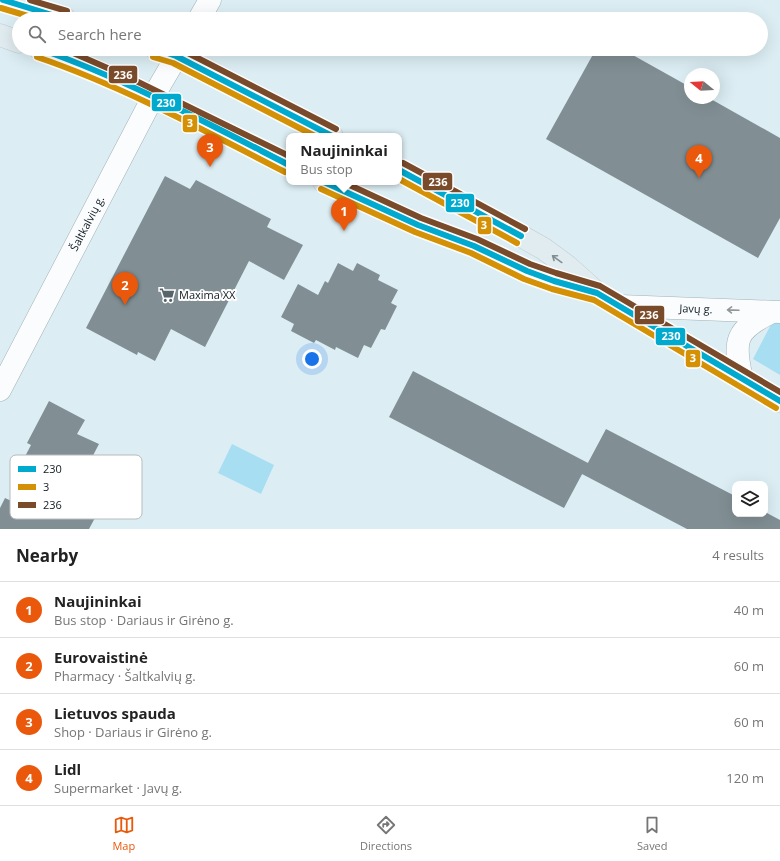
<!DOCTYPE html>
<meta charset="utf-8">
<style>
body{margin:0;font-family:"Open Sans",sans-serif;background:#f6f6f6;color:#222}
.controls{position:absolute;right:12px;bottom:12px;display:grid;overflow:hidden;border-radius:8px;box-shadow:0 4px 16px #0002}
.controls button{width:36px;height:36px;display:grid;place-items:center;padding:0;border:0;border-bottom:1px solid #e0e0e0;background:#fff;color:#222;font:20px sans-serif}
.compass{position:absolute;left:684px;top:68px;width:36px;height:36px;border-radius:50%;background:#fff;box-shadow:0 4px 16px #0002;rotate:288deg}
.you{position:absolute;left:312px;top:359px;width:14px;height:14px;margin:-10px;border:3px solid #fff;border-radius:50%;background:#1a73e8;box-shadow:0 0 0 6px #1a73e833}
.badge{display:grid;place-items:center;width:26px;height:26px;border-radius:50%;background:#ea580c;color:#fff;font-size:13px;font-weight:700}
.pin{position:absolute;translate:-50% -33px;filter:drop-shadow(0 1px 2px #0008)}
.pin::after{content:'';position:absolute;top:21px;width:14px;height:12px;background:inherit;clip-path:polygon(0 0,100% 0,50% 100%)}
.popup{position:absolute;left:286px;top:133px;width:116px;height:52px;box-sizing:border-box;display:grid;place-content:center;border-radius:8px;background:#fff;filter:drop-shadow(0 1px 3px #0005);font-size:13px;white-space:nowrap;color:#767676}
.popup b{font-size:15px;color:#222}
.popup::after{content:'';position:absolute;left:50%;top:100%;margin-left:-8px;border:8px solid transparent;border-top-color:#fff}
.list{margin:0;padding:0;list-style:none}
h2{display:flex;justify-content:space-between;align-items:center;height:52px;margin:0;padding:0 16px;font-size:17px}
h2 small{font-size:13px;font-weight:400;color:#767676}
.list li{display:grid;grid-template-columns:26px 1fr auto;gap:12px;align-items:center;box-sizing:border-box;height:56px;padding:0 16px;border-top:1px solid #e0e0e0}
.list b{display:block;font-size:15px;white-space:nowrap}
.list p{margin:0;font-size:13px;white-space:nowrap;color:#767676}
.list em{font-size:13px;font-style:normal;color:#767676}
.icon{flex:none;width:22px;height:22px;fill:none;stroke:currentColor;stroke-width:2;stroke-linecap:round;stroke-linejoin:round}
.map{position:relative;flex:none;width:780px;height:529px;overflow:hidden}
.search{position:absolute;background:#fff;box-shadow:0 4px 16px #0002;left:12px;right:12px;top:12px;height:44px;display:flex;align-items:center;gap:10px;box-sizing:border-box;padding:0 14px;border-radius:22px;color:#767676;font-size:15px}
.sheet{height:276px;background:#fff}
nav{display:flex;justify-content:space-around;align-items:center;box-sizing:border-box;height:56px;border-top:1px solid #e0e0e0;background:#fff;font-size:11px;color:#767676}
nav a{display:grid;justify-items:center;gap:2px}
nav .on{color:#ea580c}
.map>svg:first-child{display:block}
.green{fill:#a8def2}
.building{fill:#818f94}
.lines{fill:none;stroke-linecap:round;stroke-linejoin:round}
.street-casing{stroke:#a3b1b6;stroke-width:23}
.primary-casing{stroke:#c2cbce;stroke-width:23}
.street{stroke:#fafcfd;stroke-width:22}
.primary{stroke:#e1ecf0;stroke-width:22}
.bus-1-casing{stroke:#fff;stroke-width:9}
.bus-2-casing{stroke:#fff;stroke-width:9}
.bus-3-casing{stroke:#fff;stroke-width:9}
.bus-1{stroke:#00a9ce;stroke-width:6}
.bus-2{stroke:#d49105;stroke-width:6}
.bus-3{stroke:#7a4b2a;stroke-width:6}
.oneway{stroke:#838e92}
.oneway2{stroke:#91979a}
.labels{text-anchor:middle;stroke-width:4;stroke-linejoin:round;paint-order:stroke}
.street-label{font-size:11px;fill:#101b20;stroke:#fff}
.poi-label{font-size:11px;fill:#101b20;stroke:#fff;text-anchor:start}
.key{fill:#fff;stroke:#b7bbbc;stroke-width:1}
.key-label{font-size:11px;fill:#101b20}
.line-badge{stroke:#fff;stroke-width:1.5}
.badge-label{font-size:11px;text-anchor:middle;font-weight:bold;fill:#fff}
</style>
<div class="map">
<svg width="780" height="529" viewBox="0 0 780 529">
<rect width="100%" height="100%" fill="#dceef4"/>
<path class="green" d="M780 307V375L753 359Z
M232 444 274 465 261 494 218 473Z"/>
<path class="building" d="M596 49H622L690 87V98H709L780 138V218L758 258 546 139Z
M165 176 190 189 196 180 271 219 267 227 303 245 284 280 249 261 205 347 171 329 155 361 138 352 137 355 86 328Z
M338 263 353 271 357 263 380 275 378 280 398 290 391 303 397 306 385 330 381 329 371 348 364 345 358 358 336 347 335 350 316 340 314 343 291 331 294 324 281 317 298 284 318 295 325 281 328 283Z
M413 371 588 463 564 508 389 417Z
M49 401 85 420 77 434 99 444 76 488 96 499 89 512 96 516 89 529H0V508L5 498 18 504 34 474 20 466 31 445 27 443Z
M606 429 735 496V514H765V512L780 520V529H687L582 474Z"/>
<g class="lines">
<g class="street-casing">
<g id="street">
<path d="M199 19 210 0"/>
<path id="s1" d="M620 306 780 312"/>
<path d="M742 379C733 340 735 330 772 312"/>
<path id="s2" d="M0 390 153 97 181 49"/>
</g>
</g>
<g class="primary-casing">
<path id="primary" d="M3 0 65 19
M0 35 19 42
M40 49C79 62 115 79 152 97 198 119 244 142 289 165
M156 49 176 56 212 74 332 136
M399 170 493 220 544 249 567 266 597 293 780 401
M324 182 418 225 474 246 527 271 554 281 592 292"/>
</g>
<use href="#street" class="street"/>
<use href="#primary" class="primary"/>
<g class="bus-1-casing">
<path id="bus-1" d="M3 0 65 19
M40 49C125 79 209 124 289 165
M156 49 176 56 332 136
M399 170 521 236
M324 182 418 225 474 246 527 271 554 281 597 293 780 401"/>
</g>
<g class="bus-2-casing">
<path id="bus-2" d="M1 8 38 19
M37 57C122 86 205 131 285 172
M153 57 173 63 315 136
M399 179 517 243
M321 189 415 232 471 253 524 279 552 289 594 300 776 408"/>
</g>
<g class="bus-3-casing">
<path id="bus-3" d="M30 0 67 11
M64 49 128 77 289 156
M180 49 336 129
M403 163 525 229
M343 182 421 218 477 239 530 264 556 273 600 286 780 392"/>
</g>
<use href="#bus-1" class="bus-1"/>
<use href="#bus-2" class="bus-2"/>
<use href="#bus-3" class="bus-3"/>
</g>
<defs><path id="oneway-shaft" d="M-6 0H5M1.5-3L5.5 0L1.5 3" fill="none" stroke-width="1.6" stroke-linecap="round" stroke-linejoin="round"/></defs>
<use class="oneway" href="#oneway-shaft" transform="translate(557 259) rotate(-144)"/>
<use class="oneway2" href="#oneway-shaft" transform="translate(733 310) rotate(-178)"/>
<defs>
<g id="supermarket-bare" transform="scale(1.2)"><path d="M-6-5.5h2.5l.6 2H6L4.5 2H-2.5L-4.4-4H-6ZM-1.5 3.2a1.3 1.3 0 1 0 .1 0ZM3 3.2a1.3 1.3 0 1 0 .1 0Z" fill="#57656a" stroke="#fff" stroke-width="2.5" paint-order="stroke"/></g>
</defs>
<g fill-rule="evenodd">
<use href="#supermarket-bare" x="167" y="295"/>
</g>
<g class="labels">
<g class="street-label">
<text dy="4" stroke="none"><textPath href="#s2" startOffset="188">Šaltkalvių g.</textPath></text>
<text dy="4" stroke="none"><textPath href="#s1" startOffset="76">Javų g.</textPath></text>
</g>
<g class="poi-label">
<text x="179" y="299">Maxima XX</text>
</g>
</g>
<rect x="10" y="455" width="132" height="64" rx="6" class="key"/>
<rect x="18" y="466" width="18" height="6" fill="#00a9ce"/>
<rect x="18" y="484" width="18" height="6" fill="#d49105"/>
<rect x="18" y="502" width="18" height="6" fill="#7a4b2a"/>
<g class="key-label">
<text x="43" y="473">230</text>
<text x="43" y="491">3</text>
<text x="43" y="509">236</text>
</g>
<g class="line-badge">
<rect x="108" y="65" width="30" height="19" rx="4" fill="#7a4b2a"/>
<rect x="151" y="93" width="31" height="19" rx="4" fill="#00a9ce"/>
<rect x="182" y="114" width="16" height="19" rx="4" fill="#d49105"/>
<rect x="422" y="172" width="31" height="19" rx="4" fill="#7a4b2a"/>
<rect x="445" y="193" width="30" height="20" rx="4" fill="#00a9ce"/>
<rect x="477" y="216" width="15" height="19" rx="4" fill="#d49105"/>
<rect x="634" y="305" width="31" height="20" rx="4" fill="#7a4b2a"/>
<rect x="655" y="327" width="31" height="19" rx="4" fill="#00a9ce"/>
<rect x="685" y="349" width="16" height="19" rx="4" fill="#d49105"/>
</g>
<g class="badge-label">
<text x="123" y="79">236</text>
<text x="166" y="107">230</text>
<text x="190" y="127">3</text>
<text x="438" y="186">236</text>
<text x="460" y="207">230</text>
<text x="484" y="229">3</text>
<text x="649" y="319">236</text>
<text x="671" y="340">230</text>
<text x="693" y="362">3</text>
</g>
</svg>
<div class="controls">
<button><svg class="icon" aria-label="layers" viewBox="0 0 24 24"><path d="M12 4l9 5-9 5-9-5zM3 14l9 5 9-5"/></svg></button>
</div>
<svg class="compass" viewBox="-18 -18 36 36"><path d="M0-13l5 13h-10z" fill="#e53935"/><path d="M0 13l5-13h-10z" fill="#767676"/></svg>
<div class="you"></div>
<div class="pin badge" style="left:344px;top:231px">1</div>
<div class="popup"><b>Naujininkai</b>Bus stop</div>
<div class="pin badge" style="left:125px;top:305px">2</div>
<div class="pin badge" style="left:210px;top:167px">3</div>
<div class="pin badge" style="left:699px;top:178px">4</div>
<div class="search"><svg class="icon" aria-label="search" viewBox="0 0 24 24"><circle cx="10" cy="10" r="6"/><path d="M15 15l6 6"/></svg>Search here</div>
</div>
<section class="sheet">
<h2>Nearby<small>4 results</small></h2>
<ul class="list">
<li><span class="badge">1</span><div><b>Naujininkai</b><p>Bus stop · Dariaus ir Girėno g.</p></div><em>40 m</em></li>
<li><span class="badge">2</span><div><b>Eurovaistinė</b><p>Pharmacy · Šaltkalvių g.</p></div><em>60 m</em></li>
<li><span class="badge">3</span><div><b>Lietuvos spauda</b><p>Shop · Dariaus ir Girėno g.</p></div><em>60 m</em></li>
<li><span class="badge">4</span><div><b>Lidl</b><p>Supermarket · Javų g.</p></div><em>120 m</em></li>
</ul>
</section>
<nav>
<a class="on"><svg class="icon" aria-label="map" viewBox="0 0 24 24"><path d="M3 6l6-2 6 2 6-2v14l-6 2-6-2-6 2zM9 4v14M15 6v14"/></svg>Map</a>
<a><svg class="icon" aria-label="directions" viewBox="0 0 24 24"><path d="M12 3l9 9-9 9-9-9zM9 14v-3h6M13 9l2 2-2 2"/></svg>Directions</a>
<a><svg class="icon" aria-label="saved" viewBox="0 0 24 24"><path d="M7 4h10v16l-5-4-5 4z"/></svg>Saved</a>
</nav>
